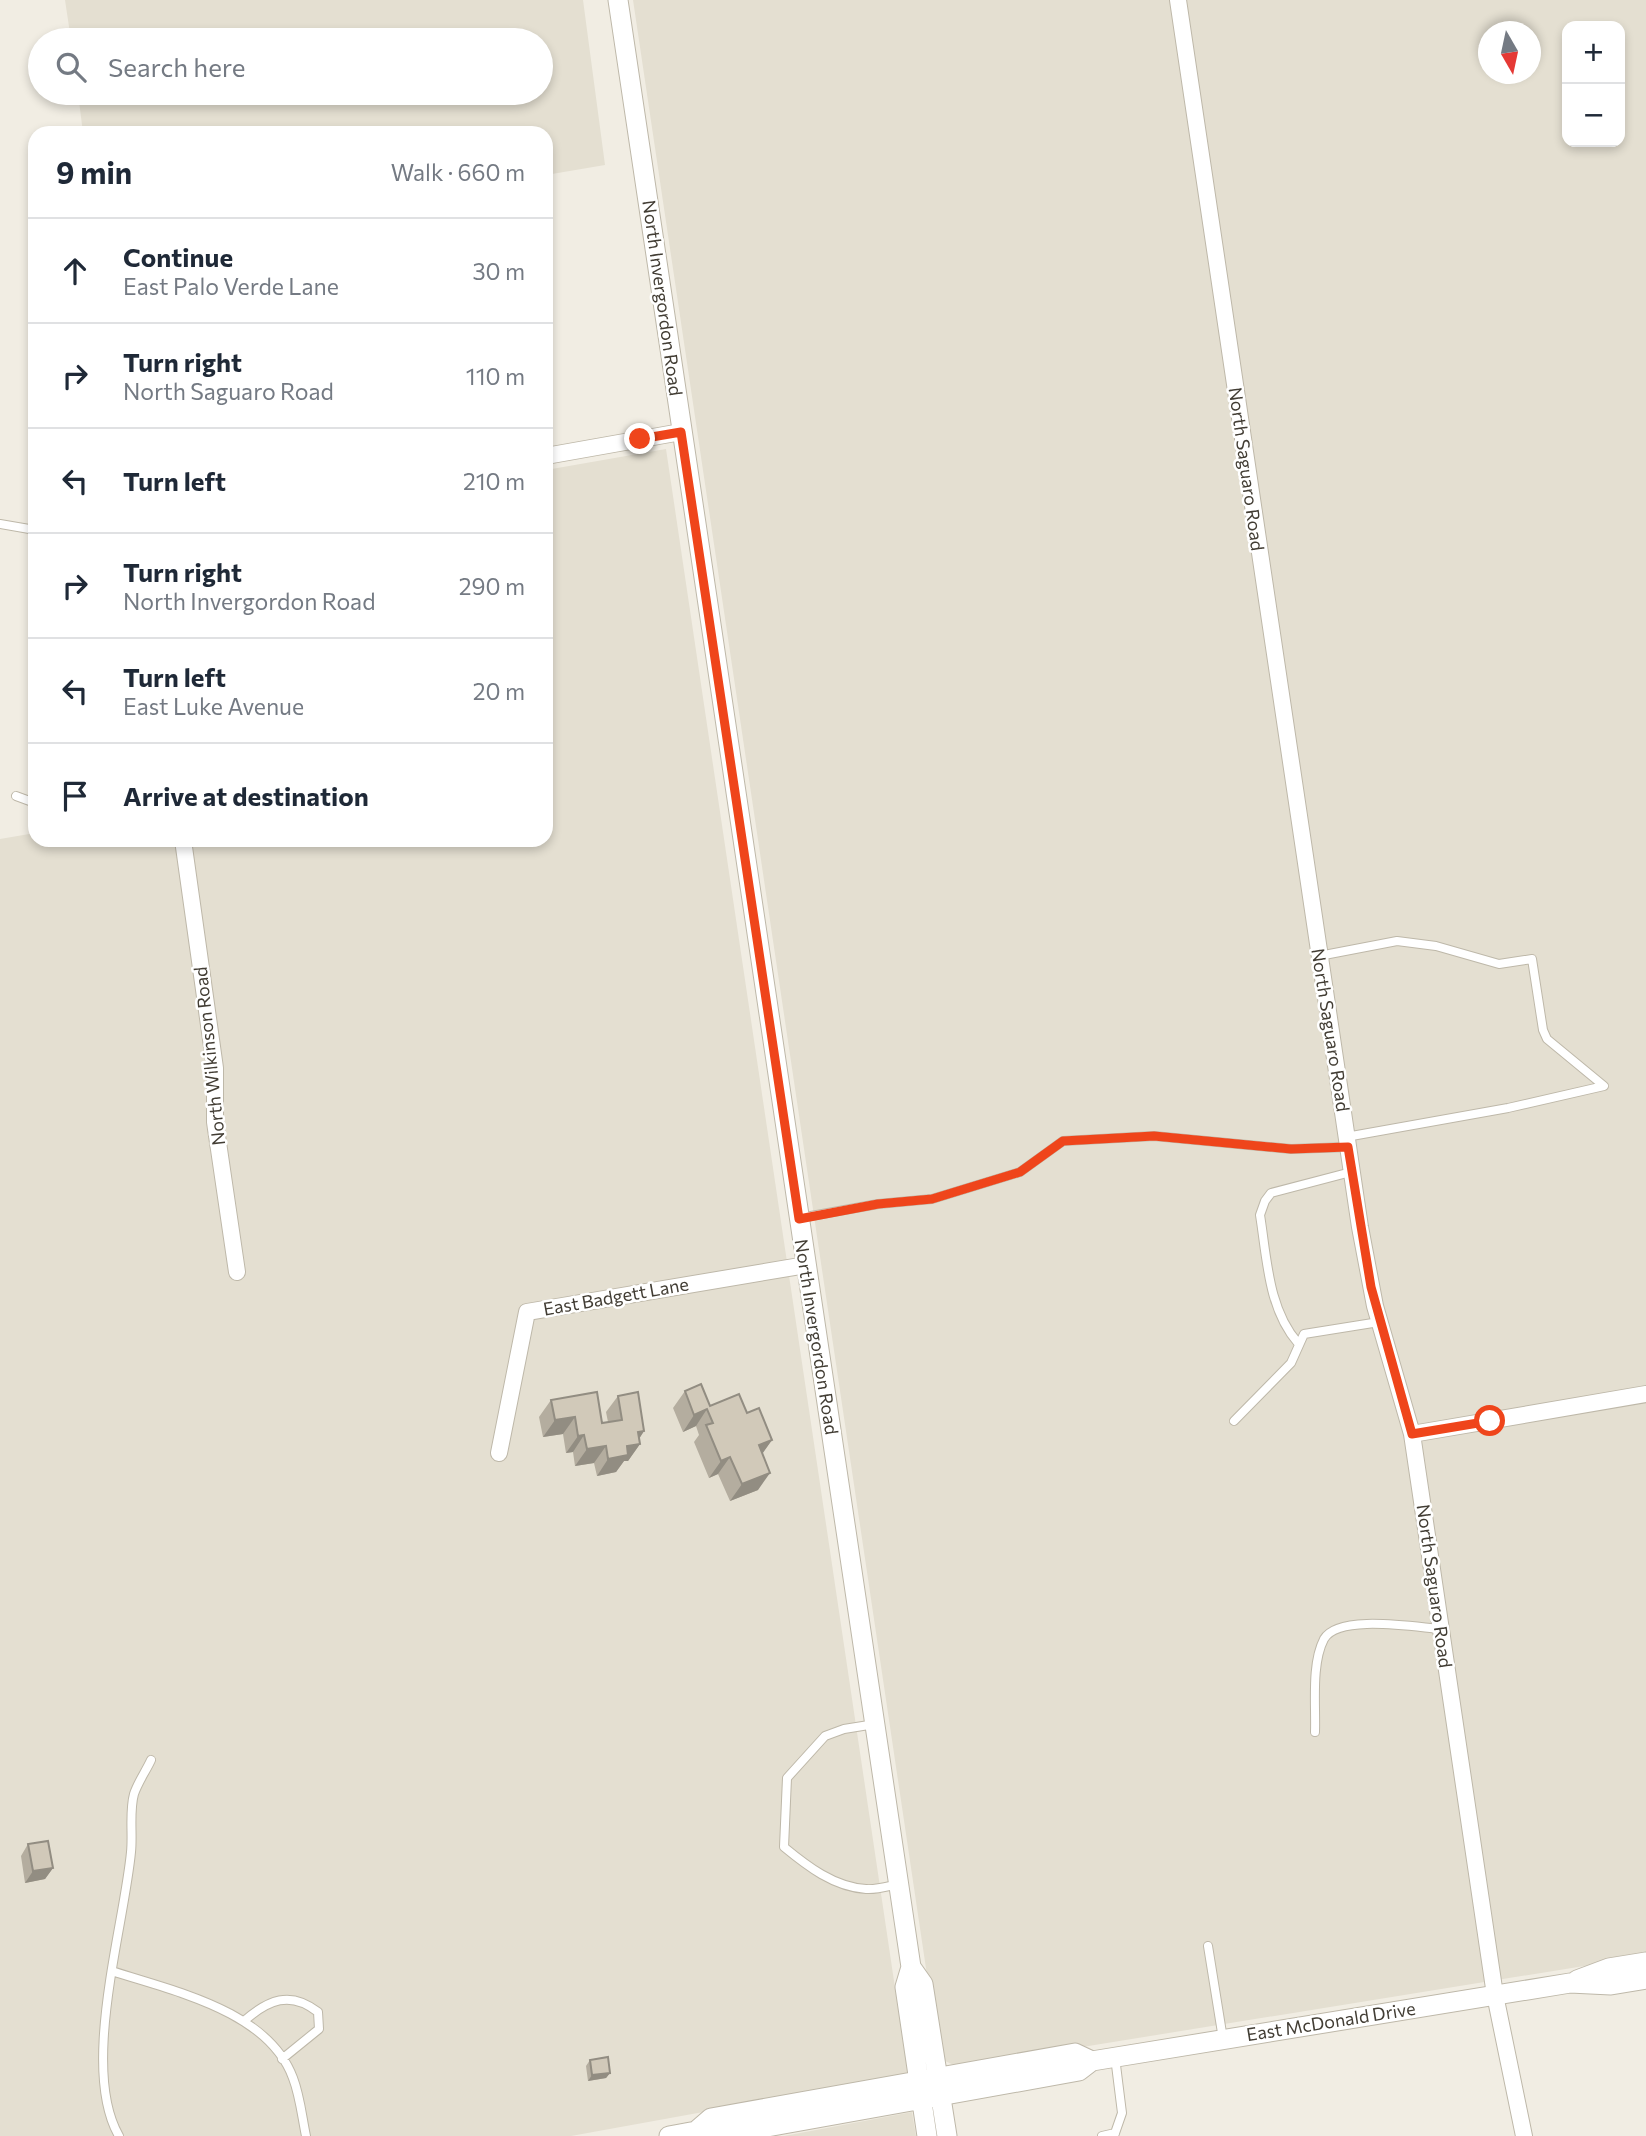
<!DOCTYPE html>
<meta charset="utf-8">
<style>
body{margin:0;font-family:Commissioner,sans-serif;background:#f6f6f7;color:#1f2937}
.controls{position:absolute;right:21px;top:21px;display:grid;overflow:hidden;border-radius:14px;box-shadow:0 4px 10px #0003}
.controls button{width:63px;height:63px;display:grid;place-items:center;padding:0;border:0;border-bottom:2px solid #e0e1e3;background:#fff;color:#1f2937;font:35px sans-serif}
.compass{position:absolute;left:1478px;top:21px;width:63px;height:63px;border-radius:50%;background:#fff;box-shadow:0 4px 10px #0003;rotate:171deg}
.stop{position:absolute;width:21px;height:21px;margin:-16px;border:5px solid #ef451b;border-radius:50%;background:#fff}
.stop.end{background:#ef451b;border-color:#fff;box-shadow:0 2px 7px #0008}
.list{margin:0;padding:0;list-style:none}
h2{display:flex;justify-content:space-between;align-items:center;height:91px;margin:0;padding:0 28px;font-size:30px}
h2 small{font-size:23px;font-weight:400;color:#747a83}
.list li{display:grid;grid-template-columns:46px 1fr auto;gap:21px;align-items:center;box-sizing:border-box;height:105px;padding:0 28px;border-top:2px solid #e0e1e3}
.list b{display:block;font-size:26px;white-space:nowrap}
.list p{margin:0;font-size:23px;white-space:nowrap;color:#747a83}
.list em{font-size:23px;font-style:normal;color:#747a83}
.icon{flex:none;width:38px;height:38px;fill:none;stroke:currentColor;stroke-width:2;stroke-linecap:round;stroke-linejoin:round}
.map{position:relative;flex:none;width:1646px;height:2136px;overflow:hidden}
.search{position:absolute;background:#fff;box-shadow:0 4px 10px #0003;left:28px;top:28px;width:525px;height:77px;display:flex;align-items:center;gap:18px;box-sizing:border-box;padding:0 24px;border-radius:38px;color:#747a83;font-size:26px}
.panel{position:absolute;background:#fff;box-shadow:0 4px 10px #0003;left:28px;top:126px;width:525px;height:721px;border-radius:21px}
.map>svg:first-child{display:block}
.residential{fill:#e4dfd1;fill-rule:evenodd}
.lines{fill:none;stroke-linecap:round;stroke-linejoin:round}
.service-casing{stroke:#beb8a9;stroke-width:10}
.minor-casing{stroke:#beb8a9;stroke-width:18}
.tertiary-casing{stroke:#beb8a9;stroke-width:21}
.service{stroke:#fff;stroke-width:8}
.minor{stroke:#fff;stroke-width:16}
.tertiary{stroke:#fff;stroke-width:19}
.wall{fill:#b4ad9f}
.shaded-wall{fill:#928d82}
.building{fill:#d1c9b9;stroke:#928d82;stroke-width:2}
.route{stroke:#ef451b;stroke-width:9}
.labels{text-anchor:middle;stroke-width:5;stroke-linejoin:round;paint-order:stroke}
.street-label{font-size:18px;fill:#423d34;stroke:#fff}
</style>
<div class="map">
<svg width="1646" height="2136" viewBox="0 0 1646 2136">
<rect width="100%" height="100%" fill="#f1ede3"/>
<path class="residential" d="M65 0H583L605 165 546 175V133H83L78 93H541V40H71Z
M633 0H1646V1956L958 2067 943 2060 938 2049ZM1567 26H1620V142H1567ZM1488 32H1530V74H1488Z
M666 449 908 2075 571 2136H0V839L35 833V840H546V470Z
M912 2112 916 2136H784Z"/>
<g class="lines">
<g class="service-casing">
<path id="service" d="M0 524 35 530
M16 796 35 803
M1319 956 1397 941 1436 946 1499 964 1532 959 1543 1030 1547 1039 1604 1086 1508 1108 1346 1137
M800 1218 878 1204 932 1199 1020 1172 1063 1141 1154 1136 1291 1149 1348 1147
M1298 1343C1268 1309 1267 1258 1260 1215L1265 1201 1271 1193 1351 1172
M1234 1421 1291 1363 1304 1334 1379 1322
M875 1724 844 1729 825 1736 787 1778 784 1847C807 1866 834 1887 866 1889 876 1890 889 1886 899 1884
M1315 1732C1316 1705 1311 1664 1324 1639 1338 1614 1414 1627 1440 1629
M1208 1946 1223 2039
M112 1971C172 1991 268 2010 293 2078 300 2096 302 2117 306 2136
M244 2021C268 2000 290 1990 318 2012L319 2029 282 2059
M119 2136C80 2069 124 1927 131 1852 133 1834 129 1812 134 1794 138 1782 146 1771 151 1760
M1102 2136 1115 2133
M1114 2136 1122 2113 1115 2057"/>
</g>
<g class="minor-casing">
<path id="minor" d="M1178 0 1360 1227 1375 1306 1412 1434 1495 1995 1524 2136
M546 456 681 432
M183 840 215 1068V1122L237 1272
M1412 1434 1646 1394
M499 1453 527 1312 806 1265"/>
</g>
<g class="tertiary-casing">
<path id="tertiary" d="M618 0 911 1967 905 1987 927 2136
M911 1967 923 1984 947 2136
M1577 1980 1609 1968 1646 1962
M696 2131 711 2118 1075 2053 1092 2061
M669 2136 696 2131 722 2135 1079 2071 1092 2061 1570 1983 1611 1985 1646 1979"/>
</g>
<use href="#service" class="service"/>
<use href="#minor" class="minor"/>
<use href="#tertiary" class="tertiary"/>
</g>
<path class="wall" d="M685 1391 710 1406 747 1413 772 1440 762 1453 758 1490 730 1501 718 1474 709 1478 694 1442 699 1435 696 1426 683 1432 673 1408Z
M618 1396 644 1431 639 1439 640 1444 628 1461H624L616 1472 597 1476 594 1463 575 1466 573 1452 566 1453 563 1434 543 1437 539 1417 551 1400 602 1423 608 1422 606 1412Z
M28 1844 53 1868 45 1879 25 1883 21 1856Z
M590 2060 610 2073 606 2078 588 2081 586 2066Z"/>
<path class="shaded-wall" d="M707 1409 696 1426 683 1432 694 1415Z
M575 1417 563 1434 543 1437 555 1420Z
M644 1431 635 1445 640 1444 628 1461H624L616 1472 597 1476 608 1459 627 1446 638 1432Z
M584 1435 573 1452 566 1453 578 1436Z
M772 1440 760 1457 759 1445Z
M606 1446 594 1463 575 1466 587 1449Z
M730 1457 718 1474 709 1478 721 1461Z
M770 1473 758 1490 730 1501 742 1484Z
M53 1868 45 1879 25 1883 33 1871Z
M610 2073 606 2078 588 2081 592 2075Z"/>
<path class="building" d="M701 1384 710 1406 739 1394 747 1413 759 1408 772 1440 759 1445 770 1473 742 1484 730 1457 721 1461 706 1425 713 1423 707 1409 694 1415 685 1391Z
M597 1392 602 1423 622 1420 618 1396 638 1392 644 1431 638 1432 640 1444 627 1446 628 1455 608 1459 606 1446 587 1449 584 1435 578 1436 575 1417 555 1420 551 1400Z
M48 1841 53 1868 33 1871 28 1844Z
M608 2057 610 2073 592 2075 590 2060Z"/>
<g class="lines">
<path class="route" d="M640 439 681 432 799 1219 878 1204 932 1199 1020 1172 1063 1141 1154 1136 1291 1149 1348 1147 1371 1287 1412 1434 1490 1421"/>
</g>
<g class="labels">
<g class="street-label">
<text transform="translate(662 298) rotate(82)" y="6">North Invergordon Road</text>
<text transform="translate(1246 469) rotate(82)" y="6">North Saguaro Road</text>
<text transform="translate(1330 1030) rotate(81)" y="6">North Saguaro Road</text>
<text transform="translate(210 1056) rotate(-96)" y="6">North Wilkinson Road</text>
<text transform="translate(616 1297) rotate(-10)" y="6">East Badgett Lane</text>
<text transform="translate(816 1337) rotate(81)" y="6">North Invergordon Road</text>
<text transform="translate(1434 1586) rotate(82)" y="6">North Saguaro Road</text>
<text transform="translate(1331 2022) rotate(-9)" y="6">East McDonald Drive</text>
</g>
</g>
</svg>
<div class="controls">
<button>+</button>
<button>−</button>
</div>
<svg class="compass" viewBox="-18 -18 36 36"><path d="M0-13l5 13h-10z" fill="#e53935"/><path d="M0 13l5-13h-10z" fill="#747a83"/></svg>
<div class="stop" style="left:1490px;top:1421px"></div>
<div class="stop end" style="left:640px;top:439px"></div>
<div class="search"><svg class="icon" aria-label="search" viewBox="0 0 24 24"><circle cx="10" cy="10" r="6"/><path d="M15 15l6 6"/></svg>Search here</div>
<section class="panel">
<h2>9 min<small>Walk · 660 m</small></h2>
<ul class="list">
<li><svg class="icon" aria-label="ahead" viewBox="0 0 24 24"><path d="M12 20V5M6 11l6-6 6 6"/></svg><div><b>Continue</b><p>East Palo Verde Lane</p></div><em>30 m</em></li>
<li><svg class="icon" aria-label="right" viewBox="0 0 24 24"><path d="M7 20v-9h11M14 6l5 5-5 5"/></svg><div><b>Turn right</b><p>North Saguaro Road</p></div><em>110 m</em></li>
<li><svg class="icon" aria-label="left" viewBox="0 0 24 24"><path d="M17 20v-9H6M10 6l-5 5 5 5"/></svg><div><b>Turn left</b></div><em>210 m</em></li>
<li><svg class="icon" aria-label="right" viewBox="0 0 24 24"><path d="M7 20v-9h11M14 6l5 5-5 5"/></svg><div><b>Turn right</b><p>North Invergordon Road</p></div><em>290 m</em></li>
<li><svg class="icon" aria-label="left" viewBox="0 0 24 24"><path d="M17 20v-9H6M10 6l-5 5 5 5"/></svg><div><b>Turn left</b><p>East Luke Avenue</p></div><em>20 m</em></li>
<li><svg class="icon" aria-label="arrive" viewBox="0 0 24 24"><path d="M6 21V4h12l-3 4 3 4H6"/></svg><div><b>Arrive at destination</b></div></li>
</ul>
</section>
</div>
